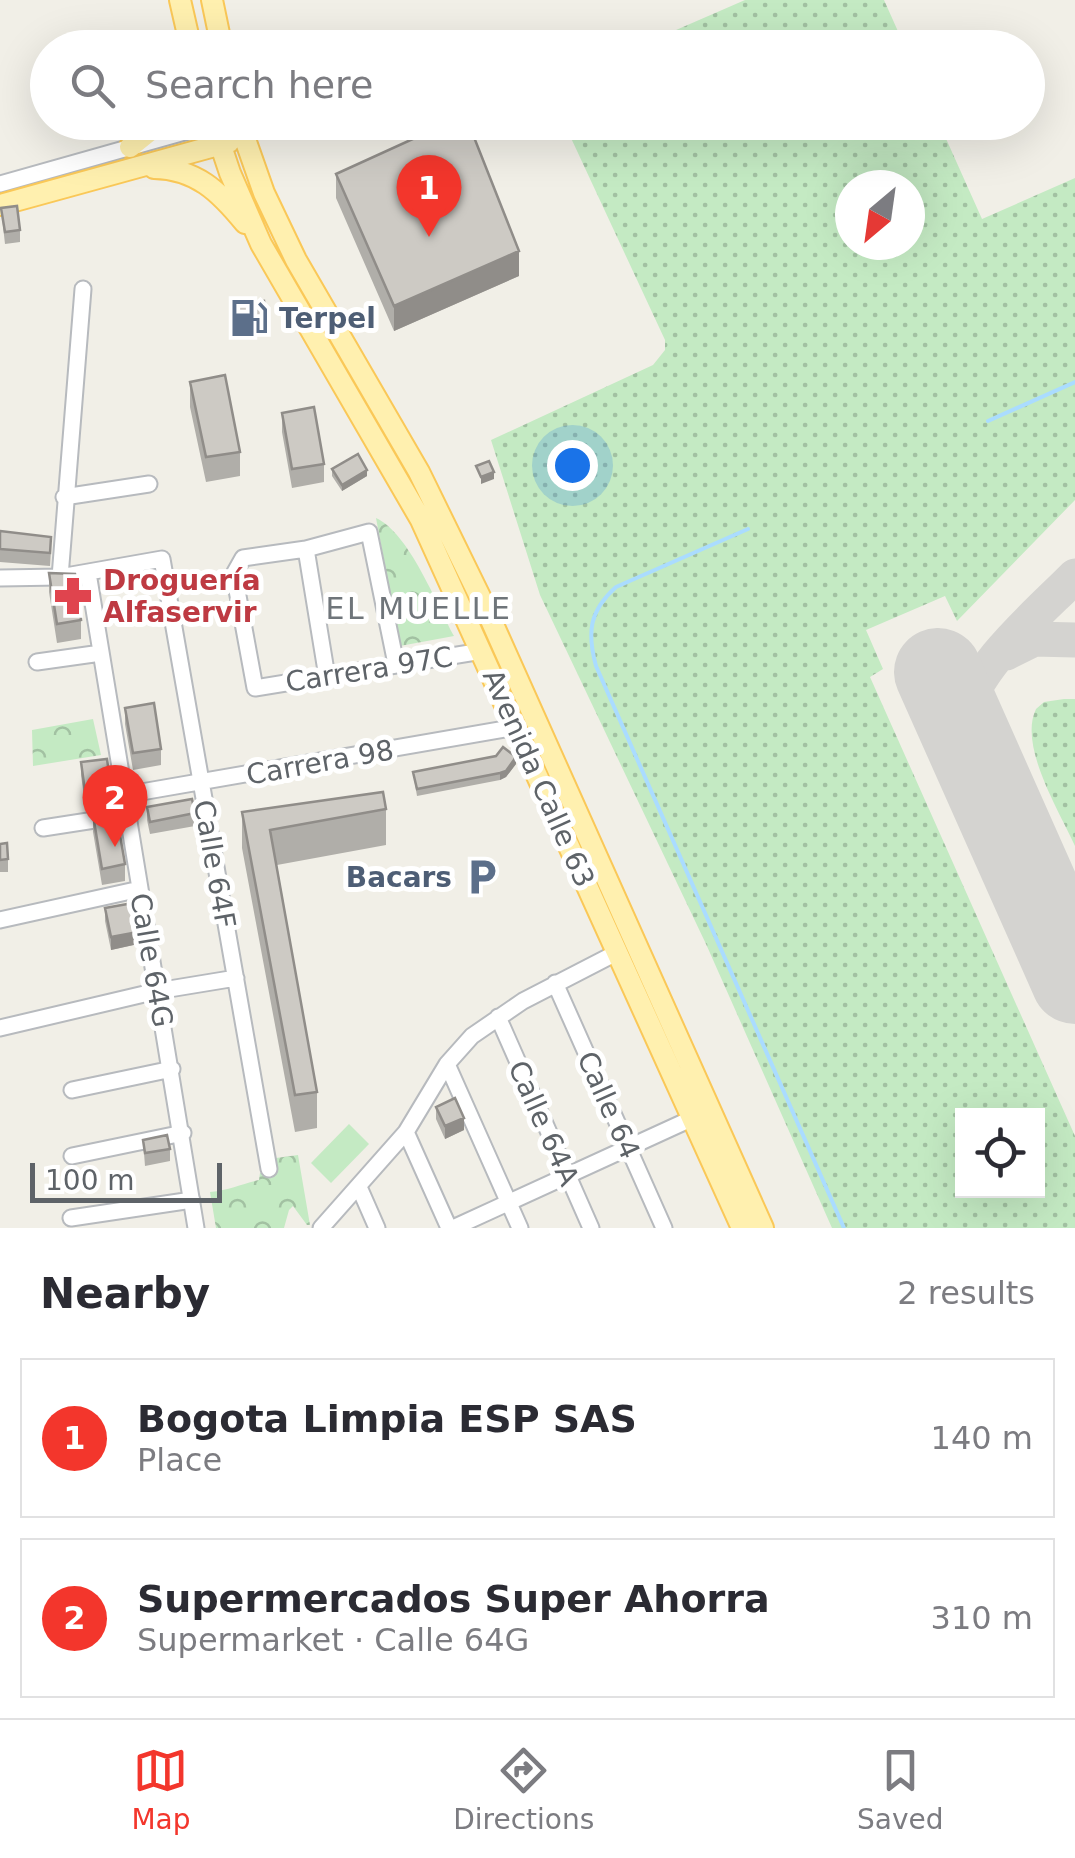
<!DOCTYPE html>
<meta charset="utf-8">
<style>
body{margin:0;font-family:"DejaVu Sans",sans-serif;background:#f2f2f3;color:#2b2b33}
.controls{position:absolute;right:30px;bottom:30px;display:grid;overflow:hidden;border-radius:0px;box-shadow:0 10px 40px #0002}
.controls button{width:90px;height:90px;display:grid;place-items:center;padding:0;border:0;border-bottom:2px solid #e1e1e2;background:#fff;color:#2b2b33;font:50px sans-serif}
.compass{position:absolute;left:835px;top:170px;width:90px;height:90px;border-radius:50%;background:#fff;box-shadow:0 10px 40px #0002;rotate:209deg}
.scale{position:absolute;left:30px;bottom:25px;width:192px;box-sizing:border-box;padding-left:10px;border:5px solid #5e6368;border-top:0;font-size:28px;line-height:35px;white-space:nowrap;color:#5e6368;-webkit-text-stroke:8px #fff;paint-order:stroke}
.you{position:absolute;left:572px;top:465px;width:35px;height:35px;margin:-25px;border:8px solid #fff;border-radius:50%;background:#1a73e8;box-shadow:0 0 0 15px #1a73e833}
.badge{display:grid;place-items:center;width:65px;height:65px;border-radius:50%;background:#f3362c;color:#fff;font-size:32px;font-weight:700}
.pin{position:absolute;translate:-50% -82px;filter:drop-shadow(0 2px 5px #0008)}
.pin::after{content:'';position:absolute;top:52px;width:35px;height:30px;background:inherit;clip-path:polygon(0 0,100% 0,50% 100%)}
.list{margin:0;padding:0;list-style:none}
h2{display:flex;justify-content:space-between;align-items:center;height:130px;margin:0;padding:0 40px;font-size:42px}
h2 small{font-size:32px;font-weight:400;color:#7c7c81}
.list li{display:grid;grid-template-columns:65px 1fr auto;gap:30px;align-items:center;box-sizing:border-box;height:160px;margin:0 20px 20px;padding:0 20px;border:2px solid #e1e1e2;border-radius:0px}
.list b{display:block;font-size:38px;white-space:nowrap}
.list p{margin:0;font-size:32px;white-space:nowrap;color:#7c7c81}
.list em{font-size:32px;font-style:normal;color:#7c7c81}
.icon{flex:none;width:55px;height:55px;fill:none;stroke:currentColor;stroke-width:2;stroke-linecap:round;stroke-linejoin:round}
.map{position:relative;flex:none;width:1075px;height:1228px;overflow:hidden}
.search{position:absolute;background:#fff;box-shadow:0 10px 40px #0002;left:30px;right:30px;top:30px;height:110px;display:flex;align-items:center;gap:25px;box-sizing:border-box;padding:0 35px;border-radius:55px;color:#7c7c81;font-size:38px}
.sheet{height:490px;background:#fff}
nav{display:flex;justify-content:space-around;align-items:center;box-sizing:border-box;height:140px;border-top:2px solid #e1e1e2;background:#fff;font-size:28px;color:#7c7c81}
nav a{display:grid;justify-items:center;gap:5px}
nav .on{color:#f3362c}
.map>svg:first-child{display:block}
.grass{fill:url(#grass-dots);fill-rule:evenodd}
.forest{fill:url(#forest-crowns)}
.pitch{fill:#c4eac3}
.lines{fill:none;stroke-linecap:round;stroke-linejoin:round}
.stream{stroke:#aadcff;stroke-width:4}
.taxiway{stroke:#d4d3d0;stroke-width:35}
.runway{stroke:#d4d3d0;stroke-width:88}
.minor-casing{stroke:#b7babe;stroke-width:19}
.major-casing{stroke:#fac858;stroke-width:24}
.minor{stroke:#fff;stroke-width:15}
.major{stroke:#fff0af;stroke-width:20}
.wall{fill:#b0aea9}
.shaded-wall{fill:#908d89}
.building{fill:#cdcac4;stroke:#908d89;stroke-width:2.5}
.labels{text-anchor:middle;stroke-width:10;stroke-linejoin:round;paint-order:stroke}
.service-label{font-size:28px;font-weight:bold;fill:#4e5e75;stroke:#fff;text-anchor:start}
.health-label{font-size:28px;font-weight:bold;fill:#be3a42;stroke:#fff;text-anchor:start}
.street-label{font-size:28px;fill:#5e6368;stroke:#fff}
.neighbourhood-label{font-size:30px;letter-spacing:2.5px;fill:#6f757a;stroke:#fff}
</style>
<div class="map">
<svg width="1075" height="1228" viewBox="0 0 1075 1228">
<defs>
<pattern id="grass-dots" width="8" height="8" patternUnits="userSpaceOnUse" patternTransform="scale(2.5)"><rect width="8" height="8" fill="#c4eac3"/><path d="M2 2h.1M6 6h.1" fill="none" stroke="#a2c1a2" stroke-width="1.8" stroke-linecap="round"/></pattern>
<pattern id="forest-crowns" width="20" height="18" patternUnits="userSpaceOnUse" patternTransform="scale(2.5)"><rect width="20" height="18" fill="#c4eac3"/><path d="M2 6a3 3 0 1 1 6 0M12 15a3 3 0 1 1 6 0" fill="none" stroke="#a2c1a2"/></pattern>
</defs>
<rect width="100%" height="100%" fill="#f1efe7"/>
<path class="grass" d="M745 0H884L905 47H637Z
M564 123H939L982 219 1075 178V500L957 621 945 596 866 630 883 669 870 677 1075 1136V1228H832L706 944 540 595 491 440 653 365 665 350V340ZM910 185V245H850V185ZM962 1116H1038V1190H962Z
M1064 699H1075V846C1060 812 1018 746 1036 709L1044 702Z"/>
<path class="forest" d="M376 518C409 533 436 603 454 636L400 646Z
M93 719 101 755 33 766 32 730Z
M298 1155 310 1225H307L293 1206 289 1210 284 1228H216L210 1192C230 1190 241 1184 259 1180L260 1173 277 1169 276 1158Z"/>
<path class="pitch" d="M349 1124 369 1144 331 1183 311 1163Z"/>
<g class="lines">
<path class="stream" d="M988 421 1075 382
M748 529 616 587C589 611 587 633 596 666L844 1228"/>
<path class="taxiway" d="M1006 653 1034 639 1075 640
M975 756C971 744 965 731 966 718 968 671 1043 609 1075 576"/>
<path class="runway" d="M938 672 1075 980"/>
<g class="minor-casing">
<path id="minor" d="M0 184 220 122
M64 497 149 484
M306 549 327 677
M88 573 196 1228
M60 577 83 289
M0 578 60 577 162 559 269 1169
M37 662 101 653
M396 664 369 532 306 549 243 558 234 574 255 688 482 651
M124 795 516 727
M43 828 114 817
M0 920 140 889
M555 983 664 1228
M498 1017 591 1228
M0 1028 157 991 236 978
M447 1064 520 1228
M72 1090 172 1069
M406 1132 449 1228
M72 1156 183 1133
M359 1187 377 1228
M71 1218 192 1200
M321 1228 406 1132 447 1064 472 1036 523 1001 618 952
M453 1228 693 1118"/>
</g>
<g class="major-casing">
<path id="major" d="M180 0 191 48
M212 0 222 48
M213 122 230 173 261 244 421 520 742 1228
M239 122 264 193 296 260 419 472 487 611 763 1228
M130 147 161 122
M154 168C196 169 219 191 245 223
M0 205 229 142"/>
</g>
<use href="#minor" class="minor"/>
<use href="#major" class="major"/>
</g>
<path class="wall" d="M336 174 519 276 394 331 336 198Z
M1 208 20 230V242L5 244Z
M233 305 266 318V324L235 328Z
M190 382 240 452V476L206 482 190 407Z
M282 413 324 464V482L292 488 282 432Z
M332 469 367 476 342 491 332 476Z
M0 531 51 550 50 566 0 562Z
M49 573 81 620V639L57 643 49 592Z
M125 708 161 749V765L133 770 125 724Z
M81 762 111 788V800L85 804 81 775Z
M516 764 506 777 500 780 417 796 413 772Z
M147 807 195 813V826L150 834 147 820Z
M386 809V845L277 865 317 1092V1128L295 1132 242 848V812Z
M93 815 125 864V881L102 885 93 832Z
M0 844 8 859V872H0Z
M105 908 138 944 111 950 105 921Z
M436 1107 464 1130 445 1139 436 1119Z
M143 1140 170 1149V1161L145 1166Z"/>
<path class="shaded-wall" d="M519 251V276L394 331V306Z
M367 470V476L342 491V485Z
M494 472V479L481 484V477Z
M516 757V764L506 777 500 780V773Z
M138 932V944L111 950V937Z
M464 1118V1130L445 1139V1126Z"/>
<path class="building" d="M450 122H468L519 251 394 306 336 174Z
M17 206 20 230 5 232 1 208Z
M264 301 266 318 235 322 233 305Z
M225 375 240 452 206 457 190 382Z
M314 407 324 464 292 469 282 413Z
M358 454 367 470 342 485 332 469Z
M489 461 494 472 481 477 476 466Z
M0 531 51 537 50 553 0 549Z
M49 573 75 574 81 620 57 624Z
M154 703 161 749 133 753 125 708Z
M503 747 516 757 506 771 500 773 417 789 413 772 496 756Z
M107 759 111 788 85 791 81 762Z
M383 792 386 809 270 830 317 1092 295 1095 242 812Z
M192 799 195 813 150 822 147 807Z
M116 812 125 864 102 869 93 815Z
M7 843 8 859 0 860V844Z
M133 903 138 932 111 937 105 908Z
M455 1098 464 1118 445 1126 436 1107Z
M167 1135 170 1149 145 1153 143 1140Z"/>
<defs>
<g id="fuel-bare" transform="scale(3)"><path d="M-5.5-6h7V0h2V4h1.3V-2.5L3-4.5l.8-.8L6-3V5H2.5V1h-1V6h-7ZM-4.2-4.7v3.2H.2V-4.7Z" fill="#5c6f8a" stroke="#fff" stroke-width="2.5" paint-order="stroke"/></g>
<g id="pharmacy-bare" transform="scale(3)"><path d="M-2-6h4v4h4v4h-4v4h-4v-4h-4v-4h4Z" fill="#e0444e" stroke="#fff" stroke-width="2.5" paint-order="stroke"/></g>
<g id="parking-bare" transform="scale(3)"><path d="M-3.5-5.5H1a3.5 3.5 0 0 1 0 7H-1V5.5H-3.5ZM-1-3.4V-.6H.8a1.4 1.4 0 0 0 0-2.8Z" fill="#5c6f8a" stroke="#fff" stroke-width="2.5" paint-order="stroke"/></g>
</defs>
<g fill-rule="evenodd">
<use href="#fuel-bare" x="249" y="318"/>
<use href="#pharmacy-bare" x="73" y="596"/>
<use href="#parking-bare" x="482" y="877"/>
</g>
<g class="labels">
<g class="service-label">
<text x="279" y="328">Terpel</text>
<text x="452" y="887" text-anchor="end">Bacars</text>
</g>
<g class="health-label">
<text x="103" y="590">Droguería<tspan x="103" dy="32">Alfaservir</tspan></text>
</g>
<g class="street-label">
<text transform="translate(369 669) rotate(-9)" y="10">Carrera 97C</text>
<text transform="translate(320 762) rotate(-10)" y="10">Carrera 98</text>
<text transform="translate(539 778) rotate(66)" y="10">Avenida Calle 63</text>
<text transform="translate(215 864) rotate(80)" y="10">Calle 64F</text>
<text transform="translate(152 960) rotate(80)" y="10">Calle 64G</text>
<text transform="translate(609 1105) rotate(66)" y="10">Calle 64</text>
<text transform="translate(544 1123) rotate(66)" y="10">Calle 64A</text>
</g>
<g class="neighbourhood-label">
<text x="419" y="619">EL MUELLE</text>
</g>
</g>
</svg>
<div class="controls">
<button><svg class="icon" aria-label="locate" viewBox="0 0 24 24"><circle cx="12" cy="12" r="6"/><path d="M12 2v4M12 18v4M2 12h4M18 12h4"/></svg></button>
</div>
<svg class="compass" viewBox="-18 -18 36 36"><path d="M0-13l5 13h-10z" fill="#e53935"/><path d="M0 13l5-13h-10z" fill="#7c7c81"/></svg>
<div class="scale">100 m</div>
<div class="you"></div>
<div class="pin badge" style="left:429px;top:237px">1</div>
<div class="pin badge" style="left:115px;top:847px">2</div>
<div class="search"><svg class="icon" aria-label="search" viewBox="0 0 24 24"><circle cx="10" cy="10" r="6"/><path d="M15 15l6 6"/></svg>Search here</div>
</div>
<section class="sheet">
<h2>Nearby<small>2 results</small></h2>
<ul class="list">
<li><span class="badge">1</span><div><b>Bogota Limpia ESP SAS</b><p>Place</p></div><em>140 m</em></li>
<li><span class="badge">2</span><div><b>Supermercados Super Ahorra</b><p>Supermarket · Calle 64G</p></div><em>310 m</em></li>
</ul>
</section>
<nav>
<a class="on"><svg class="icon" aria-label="map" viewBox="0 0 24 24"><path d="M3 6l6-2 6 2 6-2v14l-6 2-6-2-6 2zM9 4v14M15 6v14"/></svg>Map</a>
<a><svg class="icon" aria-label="directions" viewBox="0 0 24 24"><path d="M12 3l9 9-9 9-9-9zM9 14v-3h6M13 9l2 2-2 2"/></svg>Directions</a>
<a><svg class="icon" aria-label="saved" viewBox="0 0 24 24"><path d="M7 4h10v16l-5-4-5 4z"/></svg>Saved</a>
</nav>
